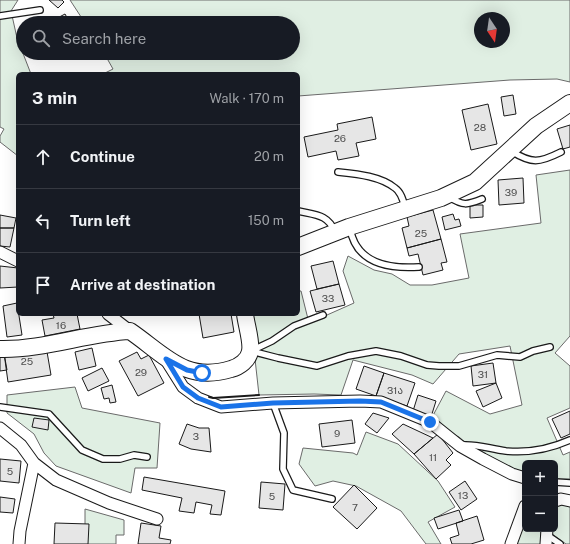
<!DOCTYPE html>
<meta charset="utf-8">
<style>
body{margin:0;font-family:"Public Sans","Noto Sans Georgian",sans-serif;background:#20242c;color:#f1f3f6}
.controls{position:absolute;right:12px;bottom:12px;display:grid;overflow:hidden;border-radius:6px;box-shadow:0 4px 16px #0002}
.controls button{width:36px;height:36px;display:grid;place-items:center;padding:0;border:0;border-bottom:1px solid #363941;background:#171b24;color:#f1f3f6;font:20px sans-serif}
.compass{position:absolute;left:474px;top:12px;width:36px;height:36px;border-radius:50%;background:#171b24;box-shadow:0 4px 16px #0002;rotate:167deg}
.stop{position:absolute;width:12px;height:12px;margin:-9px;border:3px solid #1a73e8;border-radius:50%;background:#fff}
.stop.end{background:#1a73e8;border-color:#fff;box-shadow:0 1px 4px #0008}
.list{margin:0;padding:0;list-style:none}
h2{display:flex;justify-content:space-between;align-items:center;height:52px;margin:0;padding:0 16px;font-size:17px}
h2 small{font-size:13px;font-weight:400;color:#9ea1a6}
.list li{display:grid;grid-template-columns:26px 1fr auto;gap:12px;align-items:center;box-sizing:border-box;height:64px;padding:0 16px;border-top:1px solid #363941}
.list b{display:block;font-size:15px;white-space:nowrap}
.list em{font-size:13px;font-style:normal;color:#9ea1a6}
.icon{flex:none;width:22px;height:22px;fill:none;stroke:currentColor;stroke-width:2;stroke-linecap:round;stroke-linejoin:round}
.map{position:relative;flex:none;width:570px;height:544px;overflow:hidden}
.search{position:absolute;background:#171b24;box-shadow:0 4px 16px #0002;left:16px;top:16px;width:284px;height:44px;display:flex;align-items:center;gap:10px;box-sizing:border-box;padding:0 14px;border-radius:22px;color:#9ea1a6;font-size:15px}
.panel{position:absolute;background:#171b24;box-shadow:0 4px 16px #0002;left:16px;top:72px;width:284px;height:244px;border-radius:6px}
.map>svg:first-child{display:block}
.green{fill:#e0efe3;stroke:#6a6a6a;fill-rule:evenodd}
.building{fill:#e6e6e6;stroke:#1a1a1a}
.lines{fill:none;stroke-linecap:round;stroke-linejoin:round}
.lane-casing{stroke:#1a1a1a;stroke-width:8}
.street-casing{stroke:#1a1a1a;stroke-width:13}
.secondary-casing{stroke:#1a1a1a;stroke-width:18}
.lane{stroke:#fff;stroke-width:5.5}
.street{stroke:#fff;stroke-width:11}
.secondary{stroke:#fff;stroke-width:16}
.wall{stroke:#1a1a1a;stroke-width:2}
.route{stroke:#1a73e8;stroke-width:5}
.labels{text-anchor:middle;stroke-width:3;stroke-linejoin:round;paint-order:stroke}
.number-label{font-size:10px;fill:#4d4d4d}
</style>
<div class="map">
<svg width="570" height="544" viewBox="0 0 570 544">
<rect width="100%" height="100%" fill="#fff"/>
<path class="green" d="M0 0H18L11 11 17 38 31 74H18V156L0 142V136L4 129 0 127Z
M70 0H570V82L557 79 510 80 298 96V74H103L113 69 104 53H293V23H85ZM480 18H504V42H480Z
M570 170V336L555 353 570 366V408L547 418 563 455 570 452V479H555V463H525V474L480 455 459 437 429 423 446 391 490 414 522 405 510 346 459 354 433 384 412 375 353 360 341 395 314 394 259 395 250 314H298V291H301L309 323 354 303 343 271 348 256 374 270 392 274 410 285H432L469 278 460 234 541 223 536 175Z
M75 387 82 408 160 423 157 468H135L131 493 56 466 44 453 34 434 7 413V395Z
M366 432 398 444 438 481 455 507 428 522 441 544H426L401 511 356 486 333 481 315 486 299 464 303 448 353 453 357 455Z
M555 505H570V544H566L548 531V529H555Z
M85 509 124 520V535H116V544H85Z
M525 518V529H541V544H516Z"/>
<path class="building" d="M49 0H62L64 2 58 8Z
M65 14 70 23H48Z
M513 95 516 114 504 116 501 97Z
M488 104 497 144 471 150 462 110Z
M372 117 376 139 356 143 359 156 338 160 336 151 308 157 304 137 338 130 337 124Z
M570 125V147L563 149 557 129Z
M523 178 524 203 499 205 498 180Z
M470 205H483V217L470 218Z
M433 210 441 239 407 248 402 228 409 226 407 217Z
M453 214 455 220 459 219 461 226 445 230 442 217Z
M0 215 16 218 14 228H0Z
M0 228H14L10 247 0 246Z
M441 239 447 262 441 263 443 270 423 275 418 254 409 256 407 248Z
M333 261 339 284 317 289 311 266Z
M0 266 18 268V287L0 288Z
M339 284 345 305 316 312 310 291Z
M17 303 22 335 7 337 3 306Z
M53 314H77L80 329 45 336 42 320 54 318Z
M199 314H231L234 332 203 338Z
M46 346 51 375 8 382 4 353Z
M92 348 96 366 79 370 75 352Z
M137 352 141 359 149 355 164 383 138 396 119 361Z
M0 353H4L7 370 0 371Z
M493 363 496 383 473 386 471 366Z
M364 366 384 373 376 396 356 389Z
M102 368 109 381 88 391 82 378Z
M384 373 415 383 407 406 376 396Z
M496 383 502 398 483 407 476 391Z
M112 385 116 402 110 403 109 398 104 399 101 388Z
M418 395 436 401 431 417 413 411Z
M570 411V434L561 438 552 419Z
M373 413 389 418 377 433 365 424Z
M34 418 49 420 48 430 32 427Z
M352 420 355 443 322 447 319 424Z
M187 424 199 428H209L211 452 191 449 179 444Z
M403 424 433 438 414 454 392 434Z
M438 434 453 453 446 460 451 465 436 479 414 454Z
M0 459 21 461 19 483 0 481Z
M144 477 225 491 221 515 210 514 212 505 196 502 194 513 179 511 182 498 142 490Z
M465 481 477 499 461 510 449 492Z
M261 482 285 484 283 510 259 508Z
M354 485 377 508 357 529 333 507Z
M0 497 15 499 13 513 0 512Z
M459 510 463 521 438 529 434 518Z
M477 516 484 540 471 544H452L450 538 459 535 456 523Z
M55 523 89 524 88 544H54Z
M141 523 161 526 159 538 171 540 170 544H138Z"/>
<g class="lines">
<g class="lane-casing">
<path id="lane" d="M0 16 40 10
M511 151C532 164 539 163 561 152
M338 172C357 174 380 176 395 188 401 192 403 200 405 207
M449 197C463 206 467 205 482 199
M298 211C315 215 328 214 335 232
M350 228C356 264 389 269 419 267
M253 350 272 341 294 326 323 315
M251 351 278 358 317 366 348 356 376 351 401 356 427 365 439 366H459L497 355 520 357 533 351 550 347
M273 403 284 433 283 469 293 490 332 499
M0 407 49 414 82 450 103 459H120L134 455 147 457
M463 445C478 444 490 449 506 451 527 453 550 449 570 440
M555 482 570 483
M547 535 560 544"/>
</g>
<g class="street-casing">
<path id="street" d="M0 252 18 261
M108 314 130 331
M166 360 183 387 198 398 221 407 273 403 360 401 381 402 430 422 460 446 483 459 512 474 525 478
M0 428 21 445 34 463 56 480 109 503 157 519
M555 501 561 499 570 501
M19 544 20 531 34 463
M511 544 525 506
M546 544 547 529"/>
</g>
<g class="secondary-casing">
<path id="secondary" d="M298 247 349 227 441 198 475 182 536 126 570 103
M0 349C44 350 87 333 130 331 165 355 185 383 231 369 239 367 249 360 250 351 252 342 246 324 245 314"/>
</g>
<use href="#lane" class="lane"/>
<use href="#street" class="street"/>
<use href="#secondary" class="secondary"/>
<path class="wall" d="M209 397 213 398 259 395"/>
</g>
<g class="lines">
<path class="route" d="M202 373 187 370 166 359 183 387 198 398 221 407 273 403 360 401 381 402 430 422"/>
</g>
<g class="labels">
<g class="number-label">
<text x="480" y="131">28</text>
<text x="340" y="142">26</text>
<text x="511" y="196">39</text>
<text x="421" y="237">25</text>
<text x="328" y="302">33</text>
<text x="61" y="329">16</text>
<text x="27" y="365">25</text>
<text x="141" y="376">29</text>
<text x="483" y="378">31</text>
<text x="395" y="394">31ა</text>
<text x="337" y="437">9</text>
<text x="196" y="440">3</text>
<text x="433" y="461">11</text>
<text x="10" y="475">5</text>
<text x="463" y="499">13</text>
<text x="272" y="500">5</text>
<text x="355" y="511">7</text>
</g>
</g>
</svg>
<div class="controls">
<button>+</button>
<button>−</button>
</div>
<svg class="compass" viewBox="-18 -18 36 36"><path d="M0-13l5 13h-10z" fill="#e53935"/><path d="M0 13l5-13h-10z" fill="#9ea1a6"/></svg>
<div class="stop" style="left:202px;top:373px"></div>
<div class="stop end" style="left:430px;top:422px"></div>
<div class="search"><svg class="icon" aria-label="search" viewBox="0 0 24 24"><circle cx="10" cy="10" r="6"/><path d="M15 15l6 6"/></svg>Search here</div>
<section class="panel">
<h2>3 min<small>Walk · 170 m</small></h2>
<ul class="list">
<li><svg class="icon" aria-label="ahead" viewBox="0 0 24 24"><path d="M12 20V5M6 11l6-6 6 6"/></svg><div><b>Continue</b></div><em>20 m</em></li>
<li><svg class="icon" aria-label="left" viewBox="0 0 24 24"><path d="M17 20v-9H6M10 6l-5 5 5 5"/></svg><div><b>Turn left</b></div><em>150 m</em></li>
<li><svg class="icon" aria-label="arrive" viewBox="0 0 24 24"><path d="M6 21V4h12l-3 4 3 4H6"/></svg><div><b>Arrive at destination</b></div></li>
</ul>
</section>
</div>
